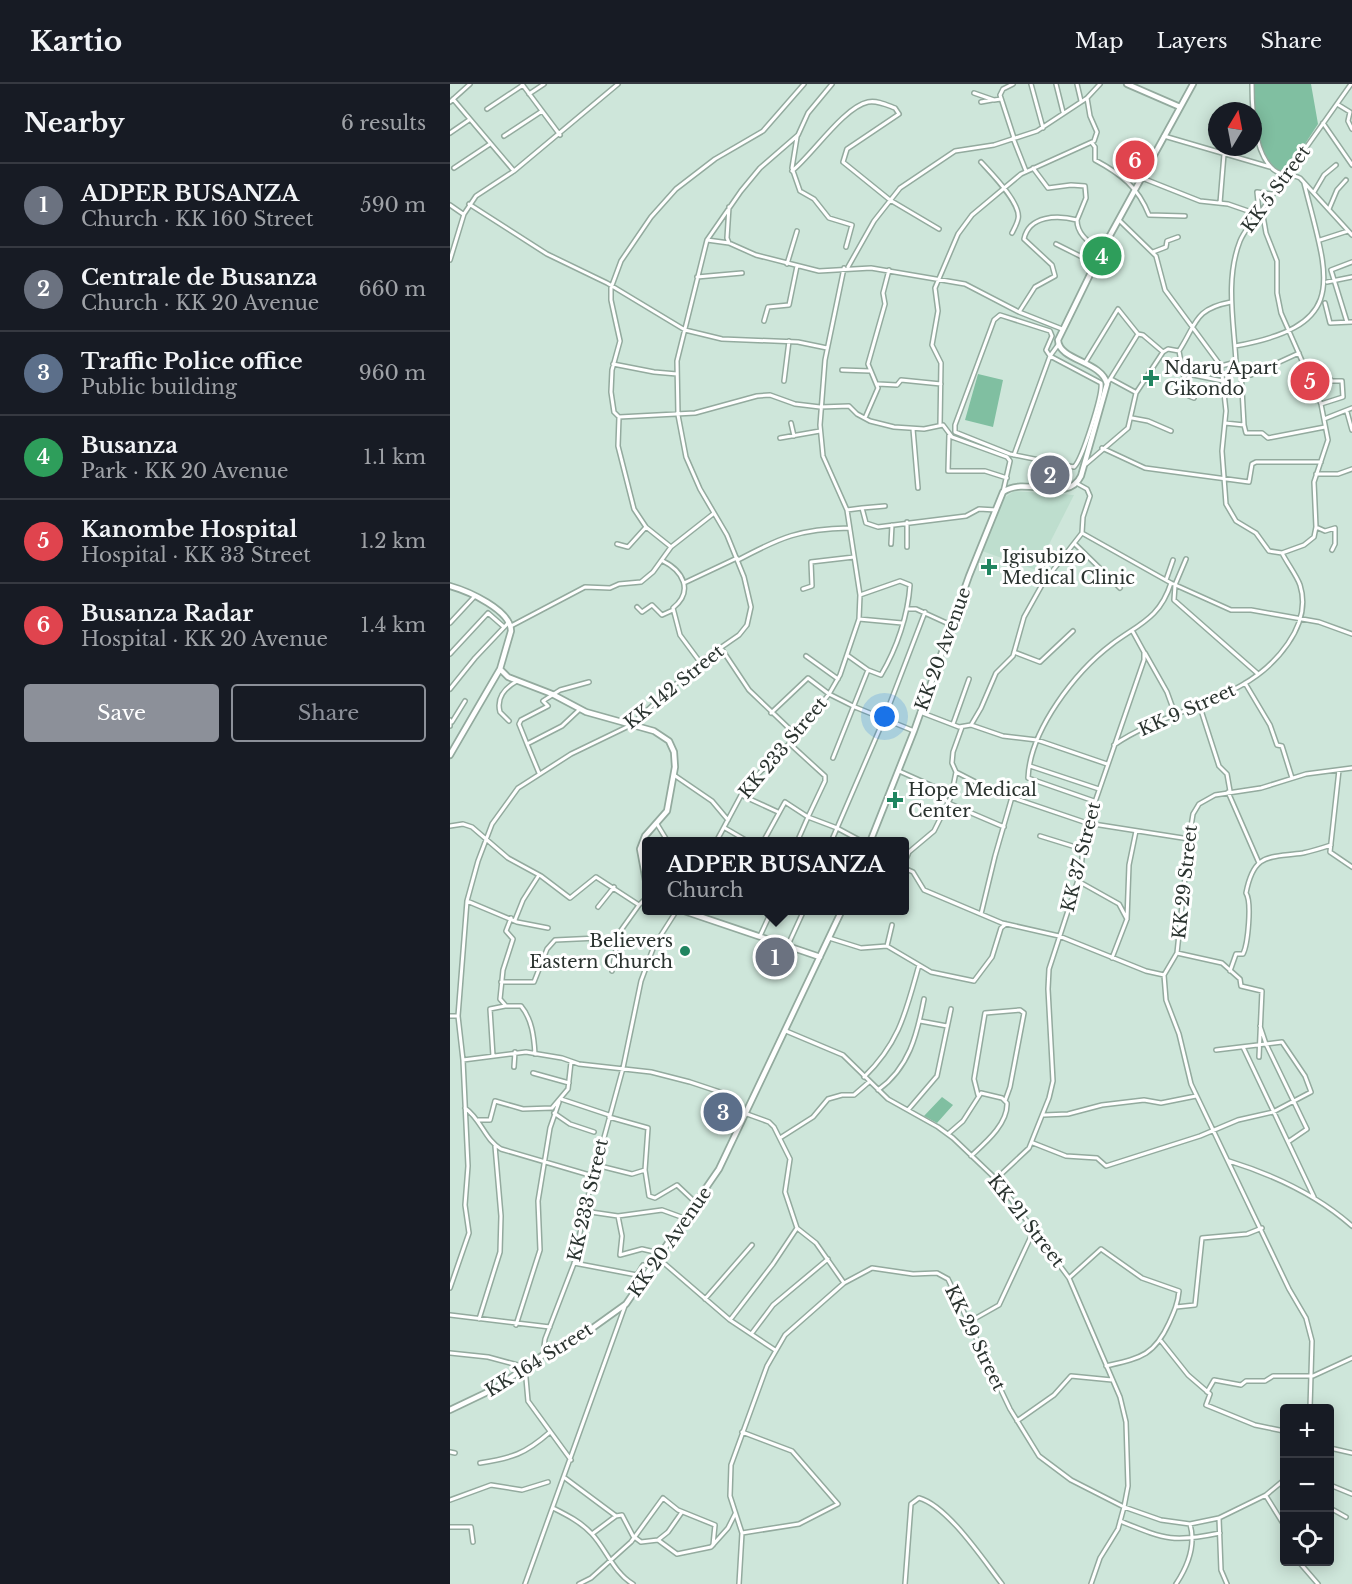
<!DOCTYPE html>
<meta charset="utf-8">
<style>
body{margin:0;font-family:"Libre Baskerville",serif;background:#20242c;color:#f1f3f6}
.controls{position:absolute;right:18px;bottom:18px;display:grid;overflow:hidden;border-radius:6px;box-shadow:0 3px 15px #0003}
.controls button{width:54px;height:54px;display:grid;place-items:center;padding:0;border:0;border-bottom:2px solid #363941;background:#171b24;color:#f1f3f6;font:30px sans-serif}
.compass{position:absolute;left:758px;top:18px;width:54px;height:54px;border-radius:50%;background:#171b24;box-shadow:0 3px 15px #0003;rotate:10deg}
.you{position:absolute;left:435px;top:633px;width:21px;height:21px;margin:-15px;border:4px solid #fff;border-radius:50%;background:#1a73e8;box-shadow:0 0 0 9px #1a73e833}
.badge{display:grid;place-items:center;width:39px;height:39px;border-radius:50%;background:#8c9099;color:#fff;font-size:20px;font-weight:700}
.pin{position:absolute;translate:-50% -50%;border:3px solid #fff;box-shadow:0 2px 6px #0006}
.popup{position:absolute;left:192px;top:753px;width:267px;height:78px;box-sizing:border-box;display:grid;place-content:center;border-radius:6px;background:#171b24;filter:drop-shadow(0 2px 4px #0005);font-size:20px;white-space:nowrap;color:#9ea1a6}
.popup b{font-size:22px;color:#f1f3f6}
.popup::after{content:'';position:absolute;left:50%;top:100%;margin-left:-12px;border:12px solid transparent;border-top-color:#171b24}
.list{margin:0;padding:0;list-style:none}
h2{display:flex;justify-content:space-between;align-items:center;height:78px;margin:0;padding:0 24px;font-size:26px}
h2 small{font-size:20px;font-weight:400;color:#9ea1a6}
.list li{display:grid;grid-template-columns:39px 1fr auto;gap:18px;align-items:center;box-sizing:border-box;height:84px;padding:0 24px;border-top:2px solid #363941}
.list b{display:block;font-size:22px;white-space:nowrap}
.list p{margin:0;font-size:20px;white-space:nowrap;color:#9ea1a6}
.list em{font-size:20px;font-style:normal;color:#9ea1a6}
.actions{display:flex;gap:12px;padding:18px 24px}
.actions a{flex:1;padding:14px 0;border:2px solid #8c9099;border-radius:6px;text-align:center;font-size:21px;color:#8c9099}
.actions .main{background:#8c9099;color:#fff}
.icon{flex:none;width:33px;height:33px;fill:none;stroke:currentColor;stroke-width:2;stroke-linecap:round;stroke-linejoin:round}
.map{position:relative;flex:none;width:902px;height:1500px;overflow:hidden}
header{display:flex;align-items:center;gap:36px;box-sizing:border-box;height:84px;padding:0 30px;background:#171b24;border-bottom:2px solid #363941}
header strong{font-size:28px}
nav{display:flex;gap:33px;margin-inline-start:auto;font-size:21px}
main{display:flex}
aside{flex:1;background:#171b24}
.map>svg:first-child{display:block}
.built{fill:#bedece}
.green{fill:#80bfa1}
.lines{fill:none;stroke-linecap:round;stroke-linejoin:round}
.street-casing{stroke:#93aa9e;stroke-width:6}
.secondary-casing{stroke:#93aa9e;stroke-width:8}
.street{stroke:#fff;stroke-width:3}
.secondary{stroke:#fff;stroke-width:4.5}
.poi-dot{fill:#208560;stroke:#fff;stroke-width:2}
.labels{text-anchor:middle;stroke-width:6;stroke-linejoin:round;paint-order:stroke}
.street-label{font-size:18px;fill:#2a332f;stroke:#fff}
.poi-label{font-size:18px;fill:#2a332f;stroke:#fff;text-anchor:start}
</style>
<header>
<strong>Kartio</strong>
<nav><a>Map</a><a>Layers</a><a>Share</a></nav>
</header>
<main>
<aside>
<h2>Nearby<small>6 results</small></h2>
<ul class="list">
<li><span class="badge" style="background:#6b7280">1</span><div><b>ADPER BUSANZA</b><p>Church · KK 160 Street</p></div><em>590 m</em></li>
<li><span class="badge" style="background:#6b7280">2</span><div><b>Centrale de Busanza</b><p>Church · KK 20 Avenue</p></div><em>660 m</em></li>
<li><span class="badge" style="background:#5c6f8a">3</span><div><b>Traffic Police office</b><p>Public building</p></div><em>960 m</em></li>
<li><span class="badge" style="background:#2e9e5b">4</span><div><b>Busanza</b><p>Park · KK 20 Avenue</p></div><em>1.1 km</em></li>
<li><span class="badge" style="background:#e0444e">5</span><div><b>Kanombe Hospital</b><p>Hospital · KK 33 Street</p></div><em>1.2 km</em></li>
<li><span class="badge" style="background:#e0444e">6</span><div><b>Busanza Radar</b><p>Hospital · KK 20 Avenue</p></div><em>1.4 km</em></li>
</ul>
<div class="actions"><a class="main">Save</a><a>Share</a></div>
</aside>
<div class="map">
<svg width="902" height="1500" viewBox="0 0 902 1500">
<rect width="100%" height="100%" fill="#cee6da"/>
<path class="built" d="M564 407 624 411 586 486 532 467 553 415Z"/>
<path class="green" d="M803 0H861L868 40 836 89C808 85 802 23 803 0Z
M528 290 553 296 543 343 515 336Z
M492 1013 503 1021 487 1039 474 1032Z"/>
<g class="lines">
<g class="street-casing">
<path id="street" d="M72 0 110 51
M563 0 553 5 550 11 564 54
M581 0 593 44
M606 0 613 28
M627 0 631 17
M802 0C802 23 804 70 824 86 833 93 841 89 850 94L902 151
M524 9 544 16 551 15
M79 10 94 0
M3 15 64 87
M0 18 20 0
M531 18 542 16
M887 20 900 28 898 37 902 45
M37 25 73 1
M873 39 902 81
M0 49 19 36
M54 52 92 27
M714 52 820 83
M347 53 342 84 350 107 364 115 379 134 402 141 396 163
M563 54 576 87
M642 59 645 63V76C671 90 688 103 699 131L735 132
M531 78C541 89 572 120 568 135 567 140 564 145 562 149
M4 84 40 60
M583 84 598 104 621 101 635 102 636 114 627 136
M342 87C362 71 394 23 418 18 427 16 437 21 445 24L449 30 397 65 393 78 440 116 489 145
M692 94 750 117 778 120 804 129 812 126 816 149 827 177V209L831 229 871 320 878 356 864 398 866 443 864 453 854 461 832 469
M864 108 874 91 886 81
M770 119 774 70
M19 120 97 170 157 199 235 246 272 255 348 258 377 264
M0 121 13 130
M879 125 887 106 896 96
M812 126 901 0
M809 127 807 108 822 110
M257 156 279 159 306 171 369 187 421 184 515 200 569 228 612 245
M870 156 898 147
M279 159 277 154 279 123
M606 160 646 180
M703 168 716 163 717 157 728 153
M0 176 14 130 26 112 64 87 168 0
M337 180 347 147
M398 183 424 137 450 104 505 67 544 61 587 47 637 14 650 0
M881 186 897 238
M881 186 902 178
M247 193 292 189
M877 198 902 193
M875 219 880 239 902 238
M569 228 585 203 605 192 602 181 574 155C579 131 608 131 627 136 627 150 640 160 652 166
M550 231 600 247 602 252 596 266 600 272 651 299C653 310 632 376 624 383L560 370 505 348V341L544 236Z
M314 237 318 223 339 221 347 182
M785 262C902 241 878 195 854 99
M729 267 733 289 773 297
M786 278 791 287 801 291 849 269
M635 279 668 225 688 250 693 251 713 268
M163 280 204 288 227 290
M771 282 786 278C784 239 775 195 790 157 794 147 802 139 807 130
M392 286 420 287
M733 289 739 312 744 314
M661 295 685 308
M861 296 876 291 882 297H892L893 313 871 320
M334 297 339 257
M428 300 447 301 451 296 491 300
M657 300 688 250
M897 328 902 346
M169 333 245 329 307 312 320 311 345 320 370 323 399 322 407 330 420 337 444 343 474 345 493 341 502 353 557 373 560 377 553 408
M415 334 428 304 418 280 435 220 433 209 439 186
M682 334 698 337 721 347
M874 335 902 324
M341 339 344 352
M775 339 794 341 791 287
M490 341 491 279 482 261 488 227 485 204 508 150 522 131 571 90 644 57 647 48 640 32 637 14
M794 341 796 349H812L818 354 875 343
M463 345 468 404
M499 351 498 387H535L557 394
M330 354 370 347
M652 364 695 384 799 398 802 380 806 378H871
M564 371 600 272 608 261
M636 380 678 344 686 309 713 268 718 265 729 267C747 239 744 225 781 218
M866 390H888L902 385
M412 424 435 422
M397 426 412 424 416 439 428 443 516 432 529 425 546 426
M866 443 875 447 885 444V460L882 466
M632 449 721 499 781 526H801L869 538 902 550
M167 460 178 463 196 443
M441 460 442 441
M625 460 670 504
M221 463 196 443 184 425 168 362 169 333 164 328 161 308 162 286 170 257 161 216V204L171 177 201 133 226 105 265 75 313 47 354 0
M457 463V438
M736 475 725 501 724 516 807 589
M288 476C331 453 350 445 399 444
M213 477C233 487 244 507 223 524L230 551 250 578
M716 496 723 476
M234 499 287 474
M353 505 362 502 361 478 404 473
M410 511 450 497 460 501C458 531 447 564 431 591L418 586
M187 523 192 528 202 521 212 531 223 526
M459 525H466L501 541
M409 535 452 539
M0 539 25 512
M61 542 135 503 160 504 169 500 191 498 203 488 221 463 263 430
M271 564 299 606 347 652
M564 568 590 578 623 547
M695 569 717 608 725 630
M0 570 38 529 54 543
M356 572 388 595
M795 599 820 641 827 661 832 662 842 694
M0 605 25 574 59 538
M749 620 769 682 777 690 780 707
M470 628 509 643 521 641 553 652 587 656 657 680
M321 629 358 594 379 610 405 623 464 647
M0 636V642
M59 637 50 628C46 613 55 604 67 597
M2 638 15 617
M503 640 519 595
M521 641 531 624 546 589 563 572 574 533 593 499 632 449 633 433 640 412 637 405 628 400
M77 660 69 640 71 636 98 622 93 617 110 606 139 598
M664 661C703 634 751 625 792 601 824 583 863 542 850 501 847 492 837 479 832 469L819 467 806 449 786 437 776 420 772 367 776 327 771 282 715 206 706 172 669 136
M383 674 418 586 397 571
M580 682 649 705
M889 686 880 768 902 783
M449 687 487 704 498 719 554 743
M506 688 543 707 637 739 739 755
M89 689 77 660 112 642 130 625
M224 691 262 717 278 736
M778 708 809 779
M291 711 328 728
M644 717 578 694C580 646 625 588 662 560 689 540 710 534 721 499
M207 740 218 758
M0 742 13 740 22 743 58 774 91 792 120 814 146 793 189 821 196 814
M275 744 299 758
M590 752 632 765
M266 758 296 702 347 652 379 610 390 591 409 535 410 511 397 426 373 372 370 341 375 276 394 184
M313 758 335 718 358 733 375 697V692L340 660
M347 758 358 733 387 744 413 758
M381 758 434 635 475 528
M454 780 459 768 484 747 501 713 506 688 502 679 503 668 512 643
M454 784 463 788 474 806 552 839 609 852 696 887 714 891
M628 797 669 820 677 835
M17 817 67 838 98 844
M148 823 164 803
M531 830 545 772 562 713
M61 834 56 847 63 855 53 886 50 915 56 922H71C82 935 84 953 85 970
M65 836 73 816 89 791
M310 852 322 826
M379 854 411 864 437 862 481 888 524 897 542 873 551 844 556 840
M338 861 354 826
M437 862 442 841
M727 869 772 879 790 895 791 902 812 907 809 973
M662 874 677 835 679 781 686 747
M162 887 169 849 189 821
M780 887 786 870H793C798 860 802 818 796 809 804 768 819 774 853 769 862 767 872 764 881 761
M51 898H84L97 865 105 856 148 854 167 860
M0 932H8
M470 937 497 942
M810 942 816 960 857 1045 838 1058 864 1113
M336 947 393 971 438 1015 488 1043 503 1054 546 1095 619 1194 670 1313 676 1338 678 1402 674 1423 668 1445 650 1474 641 1500
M793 963 838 1058
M43 972 40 925 55 922
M13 976 76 968 112 974 129 980 201 988 240 998 279 1011 297 1030 319 1038 324 1043 340 1075 335 1108 347 1144 366 1159 394 1199
M64 983 65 968
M83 989 119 999
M414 993C450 958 456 927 469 881
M428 1006C459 984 467 951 474 915
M528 1011 524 995 535 929 570 926 574 929 560 1003 555 1017
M111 1015 159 1031
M15 1024C31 1035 35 1056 51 1065L143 1092
M458 1026 487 992 501 925
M104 1029 120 1040 144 1048
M594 1031 618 1030 652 1021 694 1016 711 1019 746 1012
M159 1033 198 1044 195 1086 199 1112 205 1114 227 1101 245 1118
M28 1036H40L45 1017 73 1025 102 1024 118 1005 121 978
M498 1050 513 1037 531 1009 552 1014 557 1019C558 1040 535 1059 521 1072
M330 1054 363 1033 378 1015 392 1011H404L419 998
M583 1059 616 1072 647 1074 656 1082 750 1052 788 1036 823 1028 861 1008 855 992 832 958 766 966
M779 1077C824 1091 866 1110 902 1142
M146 1081 182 1090 195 1086
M546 1095 579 1064 599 1014 603 997 598 905 599 885 631 787 634 750 694 576V568L683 548
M134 1127 168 1132 172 1152 170 1171 192 1165 209 1169
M168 1132 212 1126 234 1134
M208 1174 280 1236 325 1266
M124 1179 187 1191 193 1181 200 1182
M619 1194 651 1165 692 1194 729 1207C728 1219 724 1228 719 1239 704 1272 690 1274 656 1282
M0 1204 19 1149 15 1121 18 1082 13 976 8 932 17 817 28 777 42 740 68 704 121 670 181 641 250 578 289 551 297 541 301 523 294 493 277 451 250 405 236 373 228 331 227 277 257 156 291 107 310 84 348 51 358 29 382 0
M255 1215 302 1161
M726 1223 745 1221 752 1154 797 1150 812 1144
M0 1231 100 1243
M29 1235 50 1168 51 1132 45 1062
M280 1236 323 1180 347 1144
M519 1238 549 1221 584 1146
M66 1241 90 1166 88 1117 100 1044 109 1018
M302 1249 323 1221 378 1175
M711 1257 738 1291 760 1310 756 1321 805 1341 834 1347
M0 1269 38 1273 75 1283 78 1317 121 1376
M93 1270 95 1255 125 1177 134 1127 173 984 191 897 204 862 227 826
M757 1308 764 1296 791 1301 796 1297H815L823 1292H863L902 1274
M860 1324 862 1257 856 1234 839 1205 741 1000 729 950 716 916 714 891 727 869 739 755 743 730 749 720 765 711 811 704 856 690 902 684
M567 1337 604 1311 621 1292 662 1296
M292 1348 342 1367 388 1420 349 1440 292 1449
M880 1364 902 1369
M0 1368 5 1369
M30 1379C62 1374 75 1370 100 1348
M115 1394 166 1432 172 1431 183 1452 191 1458 208 1456 227 1470 261 1463 278 1444 285 1430
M880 1401 902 1410
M816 1412 834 1441
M0 1416 41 1401 72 1406 98 1398
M103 1424C117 1431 131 1438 142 1450 156 1465 164 1489 183 1500
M880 1424 896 1433
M769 1434 771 1486 777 1500
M670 1437C715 1455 722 1459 770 1449
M0 1443H21L23 1458
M142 1450 166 1432
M208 1456 218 1448 232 1428
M849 1478 868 1500
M75 1500 175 1222
M129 1500 141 1494 181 1458 213 1414 228 1426 265 1441 263 1461
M289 1500 292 1449 280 1412 281 1381 317 1282 335 1251 394 1199 422 1184 463 1190 487 1189 498 1195 560 1325 589 1372 621 1396 674 1423 711 1436 740 1440 769 1434 816 1411 834 1396
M455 1500 461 1420 469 1414C498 1422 534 1477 552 1500
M726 1500C738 1482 746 1461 740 1440"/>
</g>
<g class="secondary-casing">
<path id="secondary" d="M677 0 730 23
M0 502C18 507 61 526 61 547L50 585 0 671
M50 585 58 593 102 610 136 628 204 647 219 657 224 668 225 683 217 727 195 752 190 765 196 797
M420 758 464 647 519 492 553 408C576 391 617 421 631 392L657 300C652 277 609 277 608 256L652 166 743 0
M231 826 370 873
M0 1326 46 1304 93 1271 137 1248 176 1220 269 1085 392 826"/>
</g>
<use href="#street" class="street"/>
<use href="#secondary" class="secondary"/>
</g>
<g class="poi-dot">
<path d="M698 285h6v6h6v6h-6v6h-6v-6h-6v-6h6z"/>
<path d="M536 474h6v6h6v6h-6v6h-6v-6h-6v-6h6z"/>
<path d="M442 707h6v6h6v6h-6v6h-6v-6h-6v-6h6z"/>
<circle cx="235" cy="867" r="6"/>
</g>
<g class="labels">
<g class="street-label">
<text transform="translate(826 105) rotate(-54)" y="6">KK 5 Street</text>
<text transform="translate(493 565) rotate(-70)" y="6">KK 20 Avenue</text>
<text transform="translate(224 603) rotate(-39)" y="6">KK 142 Street</text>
<text transform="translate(737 626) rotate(-24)" y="6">KK 9 Street</text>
<text transform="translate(333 664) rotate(-50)" y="6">KK 233 Street</text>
<text transform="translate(631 773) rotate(-76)" y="6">KK 37 Street</text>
<text transform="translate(735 798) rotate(-84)" y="6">KK 29 Street</text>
<text transform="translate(138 1116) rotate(-77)" y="6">KK 233 Street</text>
<text transform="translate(576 1137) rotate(52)" y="6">KK 21 Street</text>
<text transform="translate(220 1158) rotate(-55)" y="6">KK 20 Avenue</text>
<text transform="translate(525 1254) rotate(64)" y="6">KK 29 Street</text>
<text transform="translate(89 1276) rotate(-32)" y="6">KK 164 Street</text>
</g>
<g class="poi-label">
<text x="714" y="290">Ndaru Apart<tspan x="714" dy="21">Gikondo</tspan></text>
<text x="552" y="479">Igisubizo<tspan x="552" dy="21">Medical Clinic</tspan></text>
<text x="458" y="712">Hope Medical<tspan x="458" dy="21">Center</tspan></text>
<text x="223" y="863" text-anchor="end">Believers<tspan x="223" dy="21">Eastern Church</tspan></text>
</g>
</g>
</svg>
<div class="controls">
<button>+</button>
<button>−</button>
<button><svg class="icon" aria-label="locate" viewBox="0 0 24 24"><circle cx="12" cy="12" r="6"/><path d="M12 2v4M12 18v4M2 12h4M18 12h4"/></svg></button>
</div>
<svg class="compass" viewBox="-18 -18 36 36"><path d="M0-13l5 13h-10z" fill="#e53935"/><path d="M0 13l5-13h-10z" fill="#9ea1a6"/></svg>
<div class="you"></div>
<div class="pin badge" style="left:325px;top:873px;background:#6b7280">1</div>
<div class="popup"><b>ADPER BUSANZA</b>Church</div>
<div class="pin badge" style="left:600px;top:391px;background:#6b7280">2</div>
<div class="pin badge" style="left:273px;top:1028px;background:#5c6f8a">3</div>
<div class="pin badge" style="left:652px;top:172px;background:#2e9e5b">4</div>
<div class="pin badge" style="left:860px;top:297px;background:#e0444e">5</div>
<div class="pin badge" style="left:685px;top:76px;background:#e0444e">6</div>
</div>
</main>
